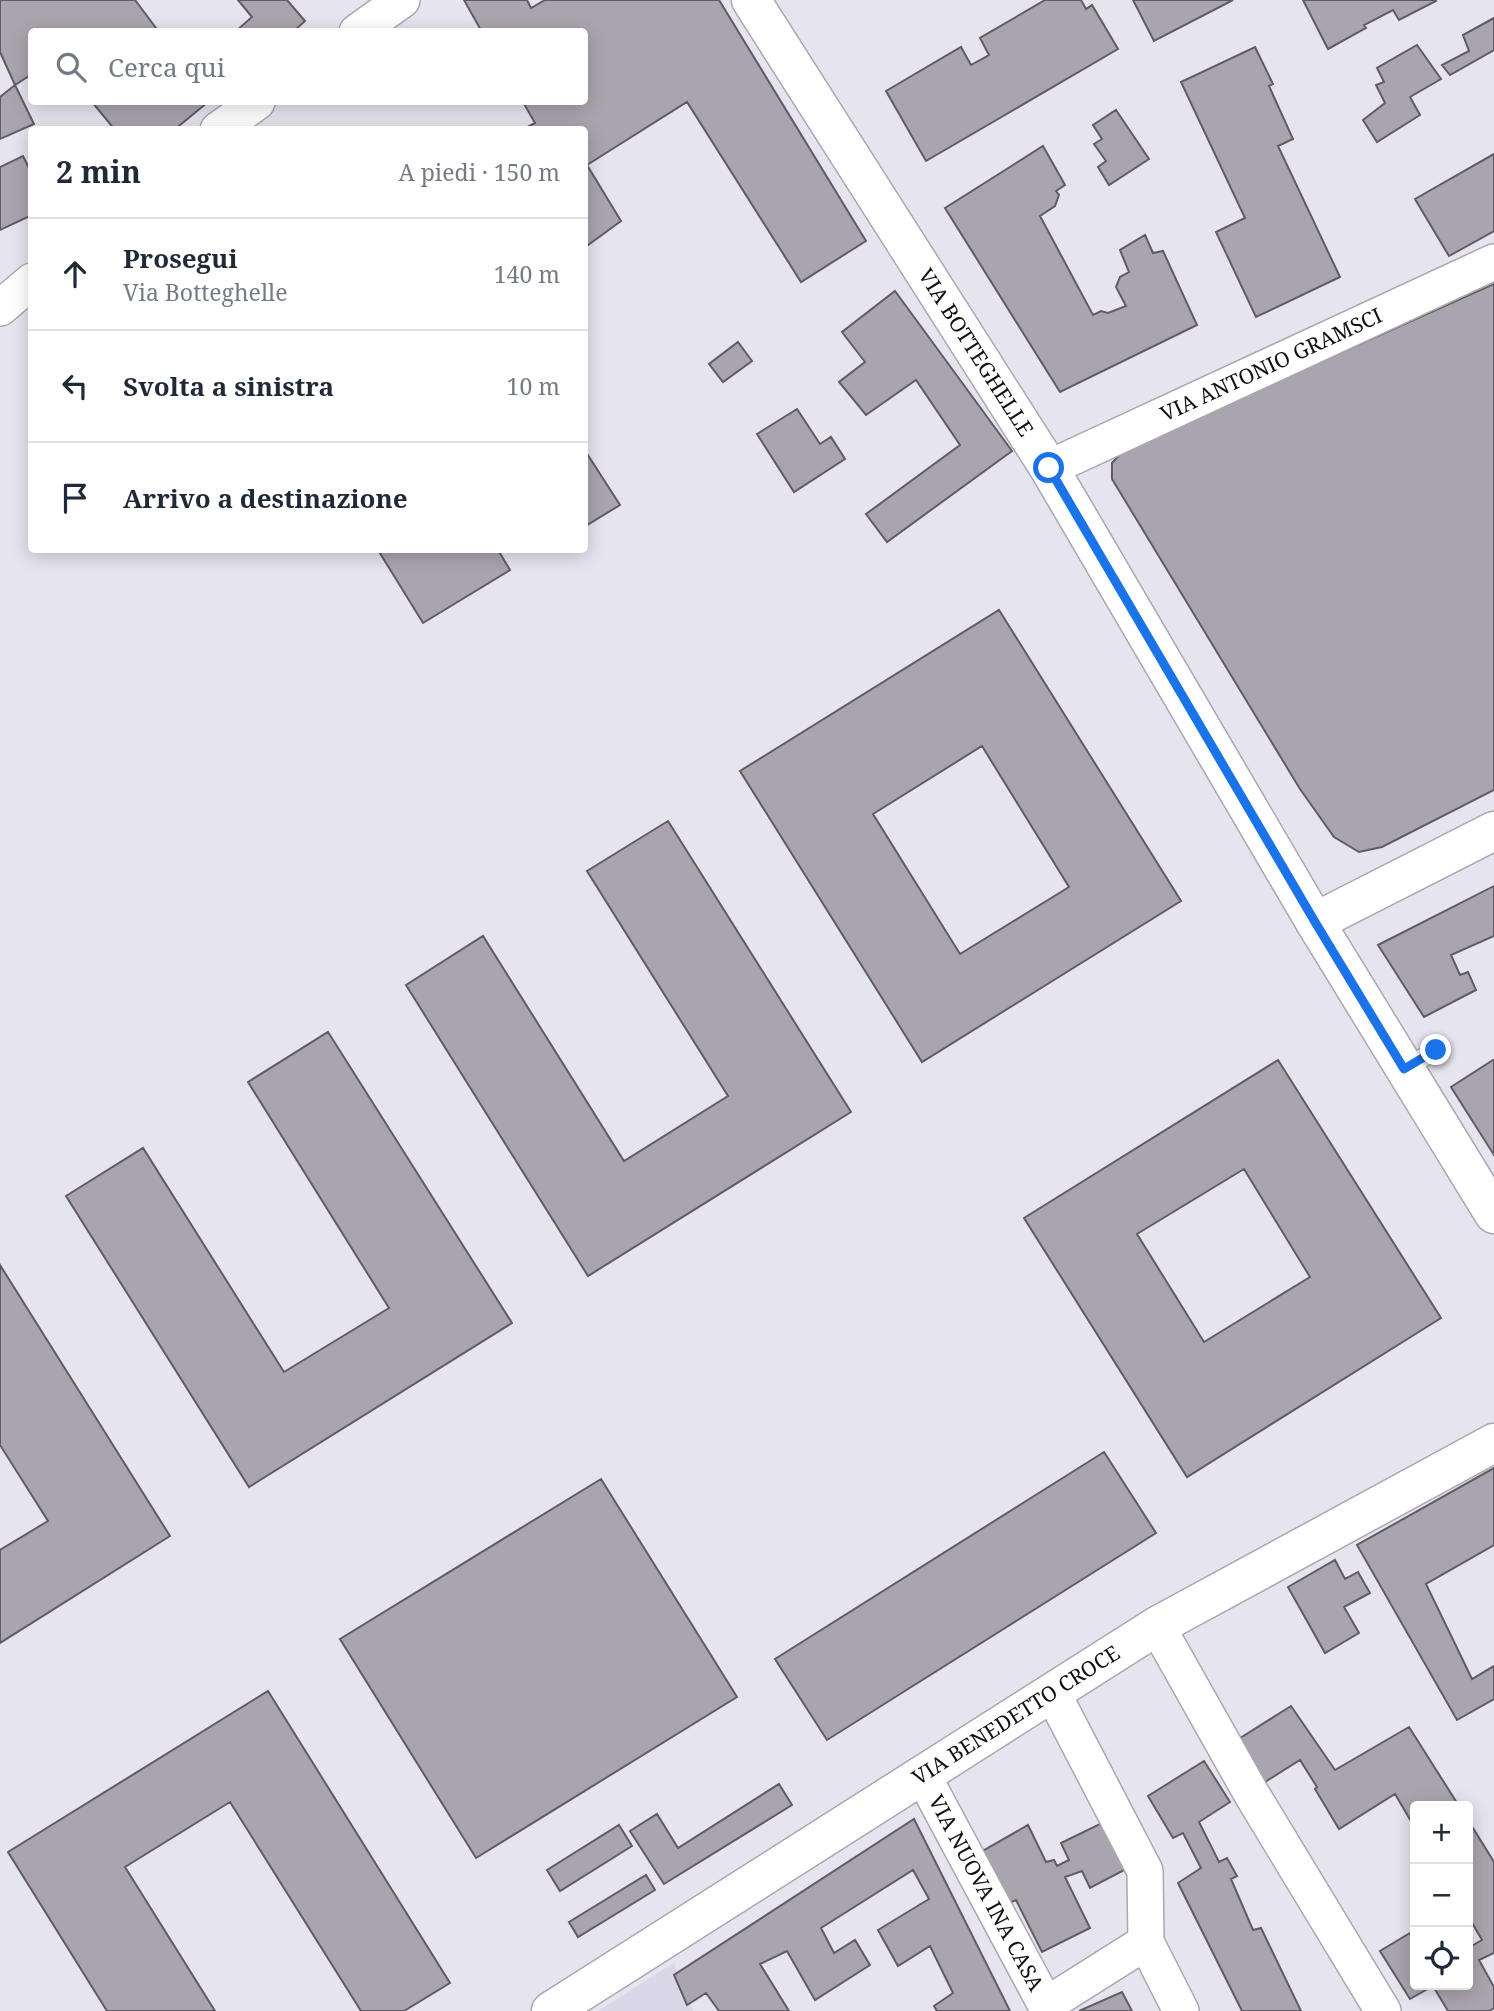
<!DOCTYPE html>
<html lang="it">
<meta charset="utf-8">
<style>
body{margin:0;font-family:"Noto Serif",serif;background:#f2f2f3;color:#1f2937}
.controls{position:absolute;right:21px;bottom:21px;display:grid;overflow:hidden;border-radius:7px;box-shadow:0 4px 18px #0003}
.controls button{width:63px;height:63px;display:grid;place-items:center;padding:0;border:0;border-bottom:2px solid #e0e1e3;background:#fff;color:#1f2937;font:35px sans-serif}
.stop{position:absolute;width:21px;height:21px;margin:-16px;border:5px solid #1a73e8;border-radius:50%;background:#fff}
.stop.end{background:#1a73e8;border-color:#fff;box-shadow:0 2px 7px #0008}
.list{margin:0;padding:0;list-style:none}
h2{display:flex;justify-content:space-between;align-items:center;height:91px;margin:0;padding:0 28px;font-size:30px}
h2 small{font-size:23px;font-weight:400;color:#747a83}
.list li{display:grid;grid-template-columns:46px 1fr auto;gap:21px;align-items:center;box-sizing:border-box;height:112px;padding:0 28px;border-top:2px solid #e0e1e3}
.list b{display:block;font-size:26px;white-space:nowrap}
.list p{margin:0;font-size:23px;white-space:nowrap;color:#747a83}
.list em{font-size:23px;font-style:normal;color:#747a83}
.icon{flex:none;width:38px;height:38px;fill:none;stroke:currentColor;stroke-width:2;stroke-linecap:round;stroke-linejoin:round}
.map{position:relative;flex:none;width:1494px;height:2011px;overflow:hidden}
.search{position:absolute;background:#fff;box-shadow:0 4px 18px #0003;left:28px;top:28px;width:560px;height:77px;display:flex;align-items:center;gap:18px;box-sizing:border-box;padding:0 24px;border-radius:7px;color:#747a83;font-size:26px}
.panel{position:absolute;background:#fff;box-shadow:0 4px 18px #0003;left:28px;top:126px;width:560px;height:427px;border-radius:7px}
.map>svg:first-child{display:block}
.built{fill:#dad7e9}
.building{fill:#aaa4ae;stroke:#615c64;stroke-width:2;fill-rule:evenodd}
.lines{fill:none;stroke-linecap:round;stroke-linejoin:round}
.service-casing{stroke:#a9a7b2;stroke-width:20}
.minor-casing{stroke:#a9a7b2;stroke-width:38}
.secondary-casing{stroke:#a9a7b2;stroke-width:41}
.service{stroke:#fff;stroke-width:18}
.minor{stroke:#fff;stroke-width:35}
.secondary{stroke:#fff;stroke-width:38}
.route{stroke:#1a73e8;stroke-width:9}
.labels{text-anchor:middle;stroke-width:6;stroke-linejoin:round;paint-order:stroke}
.street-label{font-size:21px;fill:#100f13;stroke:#f3f1fd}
</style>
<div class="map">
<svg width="1494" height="2011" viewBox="0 0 1494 2011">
<rect width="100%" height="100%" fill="#e5e4ef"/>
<path class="built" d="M674 1963 693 2011H598Z"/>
<path class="building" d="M0 0H135L159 32H32V74L15 85 0 52Z
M238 0H287L305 21 293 32H235L252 17Z
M464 0H527L531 8 545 0H719L866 241 801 282 687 102 587 165 621 221 584 248V130H522L535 123 523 102H584V32H482Z
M1045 0H1081L1086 9 1092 5 1118 49 926 161 886 91 961 47 971 65 989 55 980 38Z
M1133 0H1233L1154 41Z
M1303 0H1435L1436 1 1399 20 1393 10 1364 25 1366 28 1328 49Z
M1494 18V50L1450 75 1442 65 1469 51 1463 35Z
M1417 45 1441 79 1410 97 1420 115 1377 142 1363 120 1385 103 1376 85 1384 82 1377 68Z
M1255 47 1273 84 1269 86 1293 139 1278 146 1340 277 1256 317 1216 232 1245 218 1181 82Z
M15 85 34 124 0 139V97Z
M92 102H208L174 130H115Z
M1116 110 1149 159 1109 185 1098 167 1106 161 1094 144 1102 139 1093 125Z
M1043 146 1065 185 1056 191 1059 195 1055 206 1040 216 1093 315 1101 311 1108 313 1126 306 1116 287 1120 277 1129 272 1120 250 1145 235 1153 253 1163 251 1197 325 1060 392 945 208Z
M1494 154V231L1449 256 1415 199Z
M23 156 32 174V215L0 230V167Z
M1494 284V790L1382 847 1359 852 1334 837 1300 789 1112 479V463L1124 450Z
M895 291 1012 451 887 542 866 514 960 445 916 380 866 415 839 382 865 362 842 332Z
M738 342 752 361 723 382 709 364Z
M797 409 820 444 831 437 845 459 794 492 757 434Z
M584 449 620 505 584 527Z
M378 550H498L510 570 423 623Z
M999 610 1181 901 922 1062 740 771ZM982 746 1069 887 960 954 873 814Z
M668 821 851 1112 588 1276 406 985 483 936 624 1161 728 1096 587 871Z
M1494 886V936L1451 955 1460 975 1468 972 1476 990 1424 1017 1378 945Z
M328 1032 512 1323 249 1487 66 1196 143 1148 284 1372 389 1308 248 1082Z
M1278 1060 1441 1318 1187 1477 1024 1218ZM1244 1169 1310 1277 1204 1342 1137 1234Z
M1493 1060 1494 1061V1155L1451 1087Z
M0 1265 170 1536 0 1643V1550L48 1521 0 1445Z
M1104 1452 1156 1533 827 1740 775 1659Z
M1494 1468V1545L1426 1584 1472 1679 1494 1666V1699L1457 1720 1357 1545Z
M601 1479 737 1697 476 1858 340 1639Z
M1335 1560 1345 1579 1358 1572 1370 1593 1344 1607 1359 1633 1325 1653 1288 1587Z
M268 1691 450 1983 404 2011H361L230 1802 125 1867 215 2011H107L8 1852Z
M1291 1706 1335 1770 1409 1727 1459 1806H1415V1828L1395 1794 1339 1829 1315 1789 1317 1787 1300 1760 1265 1782 1237 1740Z
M1204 1761 1230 1802 1199 1822 1219 1862 1227 1858 1237 1876 1231 1879 1253 1930 1261 1928 1301 2011H1242L1178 1883 1201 1868 1183 1833 1173 1838 1148 1796Z
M779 1784 792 1805 664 1884 630 1831 657 1814 678 1848Z
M914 1819 1010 2011H937L934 2006 953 1993 930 1946 898 1966 878 1930 929 1899 913 1870 821 1928 834 1953 855 1940 870 1965 815 2000 787 1951 760 1964 789 2011H719L706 1993 687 2005 674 1975Z
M1468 1820 1494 1862V1953L1479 1960 1494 1987V2008L1489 2011H1448L1433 1986 1410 1999 1380 1951 1415 1930V1985H1468V1948L1482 1940 1468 1916Z
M1106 1821 1128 1868 1090 1888 1082 1871 1065 1877 1090 1928 1042 1952 1016 1900 1007 1904 981 1852 1028 1825 1046 1862 1054 1860 1057 1866 1069 1860 1061 1843Z
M619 1825 632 1846 560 1891 547 1870Z
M646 1875 655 1890 578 1937 569 1922Z
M1122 1992 1132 2011H1079Z"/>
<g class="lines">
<g class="service-casing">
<path id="service" d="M1404 1069 1436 1050"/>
</g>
<g class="minor-casing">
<g id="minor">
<path d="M357 32 402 0"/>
<path d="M218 130 257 102"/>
<path d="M0 308 32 281"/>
<path id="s1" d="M1049 468 1494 262"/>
<path d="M1157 1626 1251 1793 1383 2011"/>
<path d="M1052 1692 1145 1871 1146 1942 1181 2011"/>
<path id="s2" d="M922 1774 1049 2011"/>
<path d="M1046 2005 1146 1942"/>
</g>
</g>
<g class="secondary-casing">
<g id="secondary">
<path id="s3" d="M751 0 1049 468 1315 922 1494 1214"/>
<path d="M1315 922 1494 831"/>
<path id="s4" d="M551 2011 1157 1626 1494 1443"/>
</g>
</g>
<use href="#service" class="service"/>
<use href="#minor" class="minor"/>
<use href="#secondary" class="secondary"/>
</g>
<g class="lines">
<path class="route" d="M1049 468 1315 922 1404 1069 1436 1050"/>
</g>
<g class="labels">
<g class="street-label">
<text dy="7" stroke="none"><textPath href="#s3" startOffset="418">VIA BOTTEGHELLE</textPath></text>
<text dy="7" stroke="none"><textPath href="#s1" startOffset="245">VIA ANTONIO GRAMSCI</textPath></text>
<text dy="7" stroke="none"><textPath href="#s4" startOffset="551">VIA BENEDETTO CROCE</textPath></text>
<text dy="7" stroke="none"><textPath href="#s2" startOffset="135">VIA NUOVA INA CASA</textPath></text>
</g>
</g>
</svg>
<div class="controls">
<button>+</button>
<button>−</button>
<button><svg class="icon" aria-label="locate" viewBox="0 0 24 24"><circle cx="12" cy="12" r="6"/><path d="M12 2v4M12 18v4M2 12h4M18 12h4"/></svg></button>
</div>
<div class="stop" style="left:1049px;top:468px"></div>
<div class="stop end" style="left:1436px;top:1050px"></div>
<div class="search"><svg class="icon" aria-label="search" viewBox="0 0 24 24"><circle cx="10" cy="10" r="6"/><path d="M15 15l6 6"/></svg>Cerca qui</div>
<section class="panel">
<h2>2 min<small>A piedi · 150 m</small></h2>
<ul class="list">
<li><svg class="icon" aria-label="ahead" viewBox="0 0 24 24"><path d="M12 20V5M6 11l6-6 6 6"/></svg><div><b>Prosegui</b><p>Via Botteghelle</p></div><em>140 m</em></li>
<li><svg class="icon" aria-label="left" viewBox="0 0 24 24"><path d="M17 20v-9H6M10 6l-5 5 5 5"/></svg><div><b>Svolta a sinistra</b></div><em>10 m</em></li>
<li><svg class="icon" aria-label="arrive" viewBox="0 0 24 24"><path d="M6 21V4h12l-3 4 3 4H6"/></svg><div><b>Arrivo a destinazione</b></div></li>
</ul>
</section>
</div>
